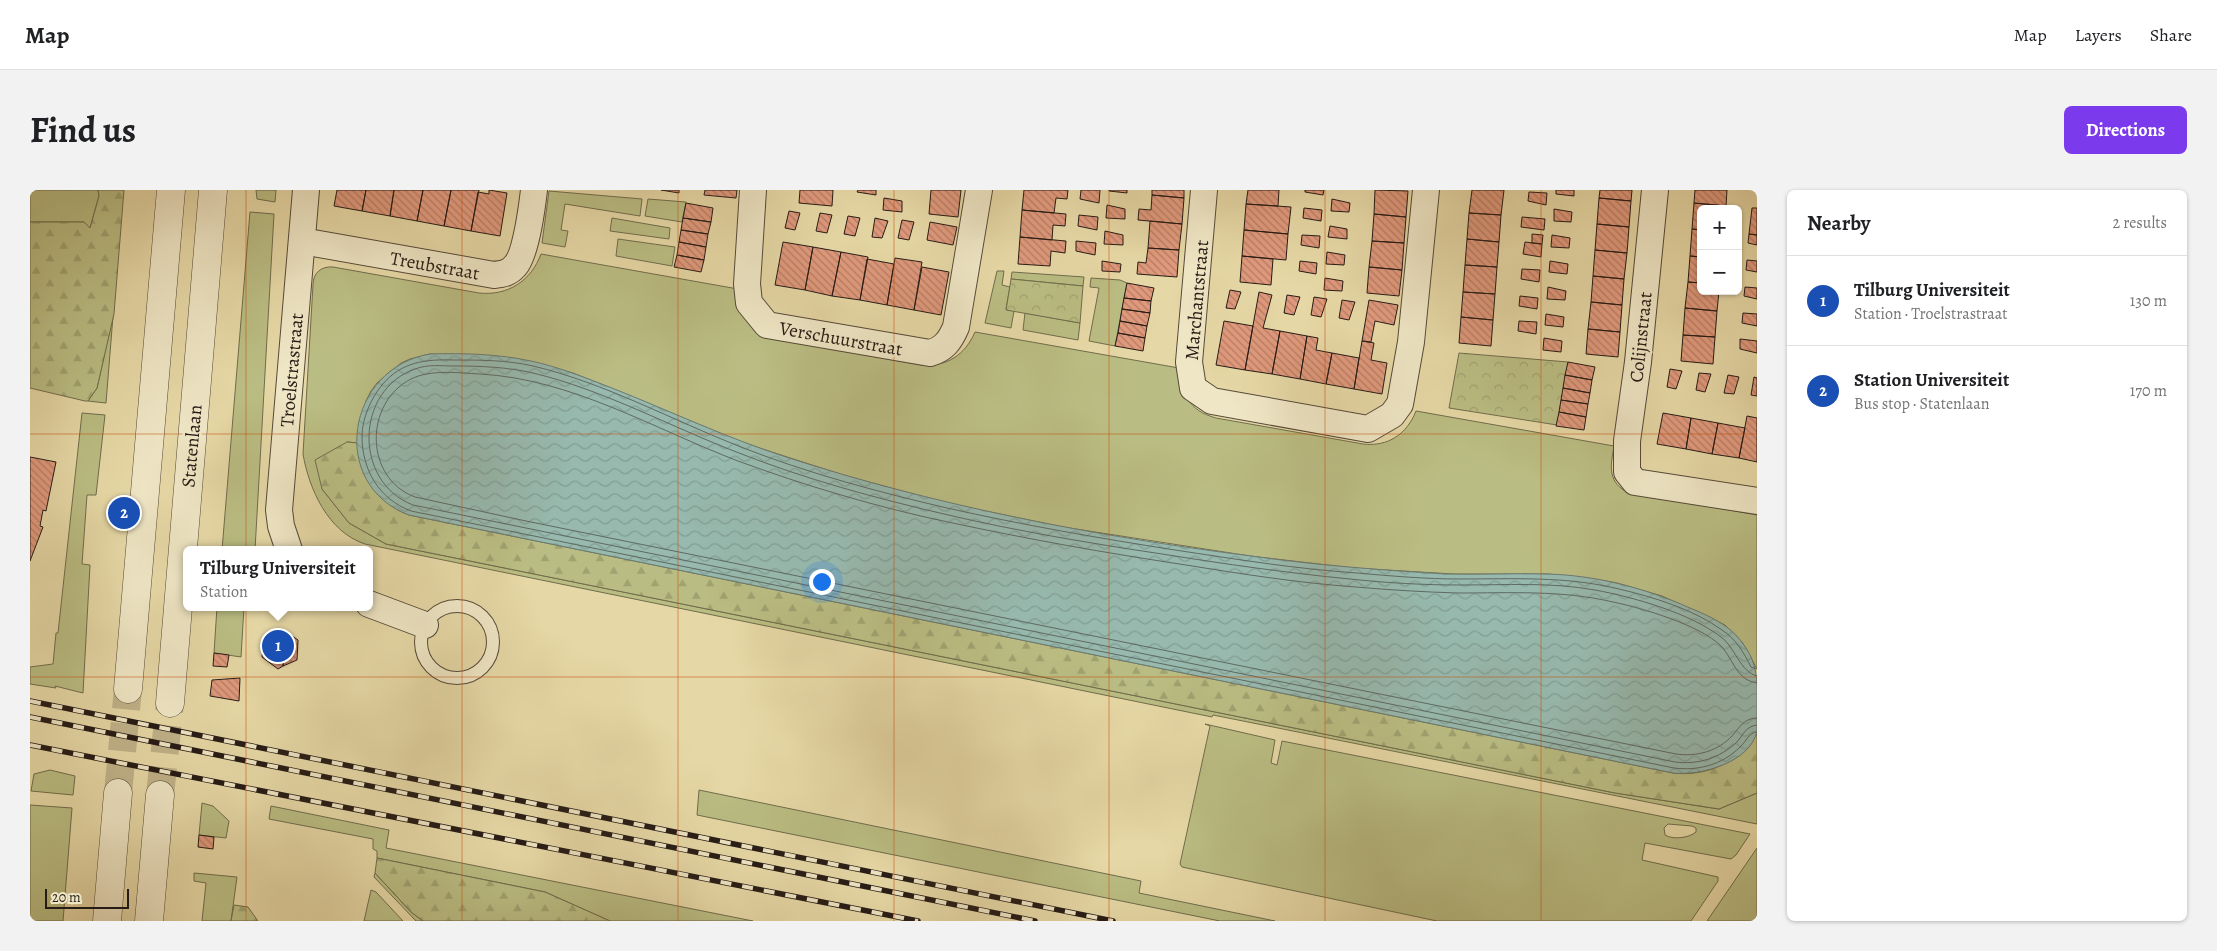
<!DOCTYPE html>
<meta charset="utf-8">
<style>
body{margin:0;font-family:Alegreya,serif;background:#f2f2f2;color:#202124}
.controls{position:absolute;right:15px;top:15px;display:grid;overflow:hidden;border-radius:8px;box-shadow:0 1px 4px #0004}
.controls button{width:45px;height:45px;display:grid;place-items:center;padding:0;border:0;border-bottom:1px solid #e0e0e0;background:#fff;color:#202124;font:25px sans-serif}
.scale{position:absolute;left:15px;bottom:12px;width:84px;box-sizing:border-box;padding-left:5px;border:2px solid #261b15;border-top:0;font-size:14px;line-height:18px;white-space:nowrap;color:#261b15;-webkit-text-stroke:4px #efe6c5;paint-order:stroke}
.you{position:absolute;left:791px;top:391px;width:18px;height:18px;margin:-12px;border:4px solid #fff;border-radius:50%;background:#1a73e8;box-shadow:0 0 0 8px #1a73e833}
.badge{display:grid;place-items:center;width:32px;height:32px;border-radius:50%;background:#7c3aed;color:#fff;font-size:16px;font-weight:700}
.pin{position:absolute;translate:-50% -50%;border:2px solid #fff;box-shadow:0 1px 5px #0006}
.popup{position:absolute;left:153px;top:356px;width:190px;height:65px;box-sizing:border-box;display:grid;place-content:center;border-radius:8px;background:#fff;filter:drop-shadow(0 1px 4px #0005);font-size:16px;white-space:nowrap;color:#757577}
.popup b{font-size:19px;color:#202124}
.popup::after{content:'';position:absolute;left:50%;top:100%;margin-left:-10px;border:10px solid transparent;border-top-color:#fff}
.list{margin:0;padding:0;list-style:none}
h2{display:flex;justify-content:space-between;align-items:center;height:65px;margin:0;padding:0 20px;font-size:21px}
h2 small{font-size:16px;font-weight:400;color:#757577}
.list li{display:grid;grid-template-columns:32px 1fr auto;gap:15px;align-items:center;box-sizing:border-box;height:90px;padding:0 20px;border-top:1px solid #e0e0e0}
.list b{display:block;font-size:19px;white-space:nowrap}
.list p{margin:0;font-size:16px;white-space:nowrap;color:#757577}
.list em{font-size:16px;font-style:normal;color:#757577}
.map{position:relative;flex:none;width:1727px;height:731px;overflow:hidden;border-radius:8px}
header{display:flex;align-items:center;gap:30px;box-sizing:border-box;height:70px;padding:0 25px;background:#fff;border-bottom:1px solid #e0e0e0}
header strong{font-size:24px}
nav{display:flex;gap:28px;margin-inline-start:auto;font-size:18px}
.intro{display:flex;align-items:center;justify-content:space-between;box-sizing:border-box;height:120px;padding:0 30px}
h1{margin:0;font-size:35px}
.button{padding:12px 22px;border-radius:8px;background:#7c3aed;color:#fff;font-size:18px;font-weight:700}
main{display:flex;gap:30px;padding:0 30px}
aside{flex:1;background:#fff;border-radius:8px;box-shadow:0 1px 4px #0004}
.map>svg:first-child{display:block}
.green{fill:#babd83;stroke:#706c4c;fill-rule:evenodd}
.forest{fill:url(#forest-firs);stroke:#706c4c}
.park{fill:url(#park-crowns);stroke:#706c4c}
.water{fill:url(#water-waves);stroke:#6a7a71}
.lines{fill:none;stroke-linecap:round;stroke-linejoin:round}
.shore{stroke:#5e6a62;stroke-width:1}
.building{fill:url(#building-back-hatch);stroke:#261b15}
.tertiary-tunnel{stroke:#c0b289;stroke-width:28;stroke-dasharray:28 14;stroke-linecap:butt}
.service-casing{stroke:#564a39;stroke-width:14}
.minor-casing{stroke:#564a39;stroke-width:28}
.tertiary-casing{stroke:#564a39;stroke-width:29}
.service{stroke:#efe6c5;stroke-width:12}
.minor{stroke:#efe6c5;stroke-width:26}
.tertiary{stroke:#efe6c5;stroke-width:28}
.rail-casing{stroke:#261b15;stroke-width:5.5}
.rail{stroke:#efe6c5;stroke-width:4;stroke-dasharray:11;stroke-linecap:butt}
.grid{fill:none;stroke:#cb500d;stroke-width:1;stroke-opacity:0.55}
.labels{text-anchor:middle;stroke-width:5;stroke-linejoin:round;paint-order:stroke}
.street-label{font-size:19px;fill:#261b15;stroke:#efe6c5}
</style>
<header>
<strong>Map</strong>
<nav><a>Map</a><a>Layers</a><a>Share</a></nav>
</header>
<div class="intro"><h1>Find us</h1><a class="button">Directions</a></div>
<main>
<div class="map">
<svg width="1727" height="731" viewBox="0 0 1727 731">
<defs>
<pattern id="forest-firs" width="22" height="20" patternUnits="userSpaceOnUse" patternTransform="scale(1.25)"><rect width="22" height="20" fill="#babd83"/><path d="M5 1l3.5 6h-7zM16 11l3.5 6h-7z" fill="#a0a270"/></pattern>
<pattern id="park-crowns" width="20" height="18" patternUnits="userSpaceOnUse" patternTransform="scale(1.25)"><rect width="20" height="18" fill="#babd83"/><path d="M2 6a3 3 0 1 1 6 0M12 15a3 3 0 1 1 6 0" fill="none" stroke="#a0a270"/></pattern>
<pattern id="water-waves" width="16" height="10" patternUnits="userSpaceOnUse" patternTransform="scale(1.25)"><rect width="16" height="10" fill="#97b9ae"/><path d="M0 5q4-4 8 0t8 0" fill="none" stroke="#829e95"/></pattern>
<pattern id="building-back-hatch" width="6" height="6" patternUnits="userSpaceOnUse" patternTransform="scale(1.25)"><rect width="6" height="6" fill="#e0997c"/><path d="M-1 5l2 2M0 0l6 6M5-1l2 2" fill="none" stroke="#b57c64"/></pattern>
</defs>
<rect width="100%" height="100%" fill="#e6d8a6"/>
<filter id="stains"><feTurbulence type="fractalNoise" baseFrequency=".004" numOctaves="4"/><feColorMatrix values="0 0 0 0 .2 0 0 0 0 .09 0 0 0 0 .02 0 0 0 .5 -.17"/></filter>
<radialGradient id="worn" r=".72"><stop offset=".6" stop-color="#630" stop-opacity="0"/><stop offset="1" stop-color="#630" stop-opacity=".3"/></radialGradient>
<path class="green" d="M0 0H68L69 6 60 38 54 32H0Z
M226 0H246L245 12 227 9Z
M519 1 612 9 610 26 535 14 531 40 538 41 535 57 512 53Z
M618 9 656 12 652 32 615 26Z
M220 22 244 24 225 360H192Z
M582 28 640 38 639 49 580 41Z
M588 49 645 57 642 76 586 66Z
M511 64 708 99 747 149 891 175C917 177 935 165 945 142L1149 178C1154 204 1157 220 1186 228L1333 254C1358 257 1377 244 1386 221L1584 256C1581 274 1577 290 1595 301L1727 325V479L1712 452 1695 435 1632 406 1587 393 1564 389 1518 384H1424L1323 378 1220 366 1033 337 916 313 813 285 714 253 543 183 483 168 400 164 380 169 371 173 347 193 341 201 336 211 328 253 317 252 292 299 319 333 356 354 1585 603 1689 619 1727 603V634L1183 525 1182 527 335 354C298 342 279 299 273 264L283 95C283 83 291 76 303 77L449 103C478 106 501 91 511 64Z
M967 81H974L972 95 980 97 976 119 984 121 981 138 955 133Z
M982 82 1054 87 1053 96 981 89Z
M1061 88 1090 90 1097 93 1085 156 1059 151 1069 98 1060 97Z
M995 123 1050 133 1048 150 993 140Z
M83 126 76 213 58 211 67 198Z
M52 223 75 225 66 305H57L52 374 60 375 53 503 25 496 26 498 0 494V477L23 474 26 443H28Z
M187 417H214L211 467 184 463Z
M1175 534 1245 550 1241 573 1247 575 1252 551 1720 644 1706 665 1701 669 1615 653 1612 670 1688 687V691L1661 731H1407L1152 677 1150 674 1180 536ZM1638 634 1662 636 1666 638V642C1659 648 1643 650 1635 645L1634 638Z
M20 580 45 586 43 605 1 601 4 584Z
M669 600 1111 691 1109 703 1245 731H1190L667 625Z
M172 613 183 616 199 631 196 648 169 645Z
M0 615 42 618 33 731H0Z
M241 616 359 640 356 658 723 731H580L515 702 347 668V661L343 659V649L239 629Z
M1727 658V725L1724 731H1677Z
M164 683 207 687 201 731H172L176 693 164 691Z
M345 683 381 722 393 731H386L344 687Z
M341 700 346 702 373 731H334Z"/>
<path class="forest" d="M68 0H94L84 124 67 198 58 211H55L0 198V32H54L60 38 69 6Z
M317 252 328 253C331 285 348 314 379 325L1643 583C1678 587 1707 572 1727 544V603L1689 619 1585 603 356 354 319 333 292 299 285 270Z
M347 668 515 702 580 731H393L381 722 345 683Z
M204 715 218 717 228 731H201Z"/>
<path class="park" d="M981 89 1053 96 1050 133 976 120Z
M1429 163 1538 172 1527 235 1419 218Z"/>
<path class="water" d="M400 164C433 163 469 164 501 171 529 177 556 188 582 198 640 221 697 248 756 267 907 316 1064 346 1221 366 1285 375 1350 380 1415 384 1449 385 1483 383 1516 384 1565 385 1615 398 1660 418 1679 426 1698 434 1711 451 1727 472 1727 485 1727 509 1727 519 1727 531 1727 541 1721 572 1671 586 1643 583L379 325C298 295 316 178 400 164Z"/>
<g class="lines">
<path class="shore" d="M1727 479 1721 477C1714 463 1706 449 1692 440 1663 419 1623 407 1589 399 1536 386 1484 389 1430 389 1396 389 1361 386 1327 383 1266 379 1205 369 1145 360 1068 348 993 335 917 318 848 302 777 283 711 257 642 230 575 193 503 176 477 170 450 170 424 170 395 169 371 172 352 195 341 208 332 229 332 246 332 280 349 309 381 321L1644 578C1668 581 1692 575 1710 557 1716 552 1719 542 1727 542
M1727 486C1710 482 1705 457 1691 447 1660 423 1603 407 1565 400 1521 392 1476 395 1431 395 1394 395 1357 393 1320 389 1257 383 1195 374 1132 364 1059 353 986 341 914 324 845 308 775 289 709 263 641 237 574 200 503 183 477 177 450 176 424 176 411 176 398 174 385 179 325 200 323 292 383 315L1645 572C1668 575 1690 568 1707 552 1713 545 1716 536 1727 535
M1727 493C1706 490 1704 470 1691 456 1670 435 1612 418 1583 412 1532 400 1480 403 1428 403 1394 402 1360 400 1326 397 1269 393 1212 384 1156 375 1076 363 997 349 918 332 850 318 773 295 708 271 624 239 542 189 450 184 429 183 401 179 381 189 334 213 334 288 385 307L496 331 1646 564C1667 567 1688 561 1702 546 1710 537 1714 528 1727 528"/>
</g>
<path class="building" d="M307 0H336L332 21 304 16Z
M336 0H364L360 26 332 21Z
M364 0H393L387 31 360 26Z
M393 0H421L414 36 387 31Z
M421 0H449L441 41 414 36Z
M459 0 477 3 470 46 441 41 448 2 459 4Z
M631 0H649V3Z
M675 0H707L706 8 674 5Z
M770 0H803L802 16 769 13Z
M828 0H846V5L827 2Z
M901 0H931L928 27 899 24Z
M994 0H1038L1037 9 1026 8 1024 23 992 20Z
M1051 0H1070L1069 13 1050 9Z
M1079 0H1097V3L1079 1Z
M1122 0H1154V8L1122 5Z
M1218 0H1249L1248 16 1216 14Z
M1275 0H1294L1293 5 1275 2Z
M1345 0 1378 1 1376 27 1344 24Z
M1442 0H1474L1471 25 1439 23Z
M1526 0H1544V6L1526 4Z
M1570 0H1602L1601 11 1569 8Z
M1665 0H1697L1696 16 1664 13Z
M1499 2 1517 3 1516 15 1498 11Z
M1122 5 1154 8 1152 34 1108 30 1109 19 1121 20Z
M854 8 872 11V22L853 20Z
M1569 8 1601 11 1599 37 1567 34Z
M1302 9 1320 13 1319 22 1301 21Z
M656 13 683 18 681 32 653 28Z
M1664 13 1696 16V19H1671V40L1662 39Z
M1216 14 1261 17 1258 44 1214 40Z
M1077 15 1095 19V29L1076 28Z
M1274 18 1292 20 1291 31 1273 28Z
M1722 18H1727V45L1719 44Z
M1524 19 1542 22 1541 32 1524 31Z
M992 20 1036 24 1035 36 1023 35 1022 50 990 47Z
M759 21 770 23 765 40 755 38Z
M790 23 802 25 797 43 786 41Z
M1439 23 1471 25 1469 52 1437 49Z
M1344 24 1376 27 1374 53 1342 51Z
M1049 25 1068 27 1067 40 1048 36Z
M818 26 830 28 825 46 814 44Z
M1492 27 1515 29 1514 40 1491 37Z
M653 28 681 32 678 44 651 40Z
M845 28 858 31 852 48 842 47Z
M872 30 884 32 879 50 868 48Z
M1120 31 1152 34 1149 60 1118 58Z
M900 32 927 37 923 55 897 50Z
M1567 34 1599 37 1597 63 1565 60Z
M1300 36 1317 39V49L1298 47Z
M1662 39 1671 40V67L1660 66Z
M651 40 678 44 676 57 649 52Z
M1214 40 1258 44 1256 70 1212 66Z
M1075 41 1093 45V55L1074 54Z
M1502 44 1513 45 1512 54 1502 53Z
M1719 44 1727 45V55L1718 53Z
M1272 45 1290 46 1289 58 1271 55Z
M1522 45 1540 48 1539 58 1521 57Z
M990 47 1036 51 1035 63 1021 61 1020 76 988 74Z
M1437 49 1469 52 1467 77 1435 75Z
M1046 51 1066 53 1065 65 1046 61Z
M1342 51 1374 53 1372 80 1339 77Z
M649 52 676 57 674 70 647 65Z
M753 52 783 57 775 100 745 95Z
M1495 52 1512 54 1511 67 1493 64Z
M783 57 811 62 802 106 775 100Z
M1118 58 1149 60 1147 87 1107 84 1108 72 1116 73Z
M1565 60 1597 63 1594 89 1563 86Z
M811 62 838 67 830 110 802 106Z
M1297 62 1315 65 1314 75 1296 74Z
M647 65 674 70 671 82 644 77Z
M1212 66 1243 69 1241 95 1210 92Z
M1660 66 1671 67V93L1658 92Z
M865 68 892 72 884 120 857 115Z
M837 69 864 74 857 115 830 110Z
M1717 70 1727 71V82L1716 80Z
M1072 71 1091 74 1090 82 1072 81Z
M1270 71 1287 73 1286 84 1269 81Z
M1520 71 1538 74 1537 84 1519 82Z
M1435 75 1467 77 1465 104 1433 102Z
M892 77 919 82 911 125 884 120Z
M1339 77 1372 80 1369 106 1337 103Z
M1492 79 1510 80 1509 92 1491 89Z
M1563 86 1594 89 1592 115 1561 112Z
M1295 88 1313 91 1312 101 1294 100Z
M1658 92 1671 93V101H1689L1687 121 1655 118Z
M1097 93 1124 98 1121 111 1094 108Z
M1518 97 1536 101 1535 110 1517 109Z
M1715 97 1727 98V109L1714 106Z
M1200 100 1211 102 1205 119 1196 118Z
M1229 102 1242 105 1233 138 1250 141 1242 184 1215 180Z
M1433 102 1465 104 1463 130 1431 127Z
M1257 105 1270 107 1264 125 1254 123Z
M1490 106 1508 108 1507 119 1489 116Z
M1284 107 1297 109 1291 127 1281 125Z
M1094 108 1121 111 1120 123 1092 119Z
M1312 110 1325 112 1319 130 1309 128Z
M1339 110 1368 115 1364 135 1345 131 1341 152 1332 151Z
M1561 112 1592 115 1590 142 1558 139Z
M1655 118 1687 121 1685 147 1653 145Z
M1092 119 1120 123 1117 136 1090 131Z
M1713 123 1727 124V136L1712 133Z
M1516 124 1534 127 1533 137 1515 135Z
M1431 127 1463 130 1461 156 1429 153Z
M1090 131 1117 136 1115 148 1088 143Z
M1194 131 1223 136 1215 180 1186 175Z
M1489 131 1507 132 1506 144 1488 141Z
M1558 139 1590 142 1588 167 1556 164Z
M1250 141 1277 146 1270 189 1242 184Z
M1088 143 1115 148 1113 161 1085 156Z
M1653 145 1685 147 1683 174 1651 171Z
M1277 146 1288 148 1286 160 1302 163 1296 194 1270 189Z
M1514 148 1532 151 1531 162 1513 160Z
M1710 149 1727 151V163L1710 159Z
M1332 151 1344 153 1341 170 1357 173 1352 204 1324 199Z
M1302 163 1329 168 1324 199 1296 194Z
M1538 172 1565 177 1562 190 1535 185Z
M1640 179 1652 181 1646 199 1637 197Z
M1669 183 1681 184 1675 202 1666 200Z
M1535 185 1562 190 1560 203 1533 198Z
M1698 185 1709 187 1704 204 1694 203Z
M1724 187 1727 188V206L1721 205Z
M1533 198 1560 203 1558 214 1531 210Z
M1531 210 1558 214 1556 227 1529 222Z
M1529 222 1556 227 1554 240 1526 236Z
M1633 223 1661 228 1656 259 1627 254Z
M1717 226 1727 228V272L1709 268Z
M1661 228 1688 233 1682 264 1656 259Z
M1688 233 1715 238 1709 268 1682 264Z
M0 267 26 272 16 321 13 320 10 336 13 337 0 371Z
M252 439 256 442 253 476 248 479 232 467 234 447Z
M256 442 268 450 267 470 253 476Z
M184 463 199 465 197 477 183 476Z
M210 488 209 511 180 506 182 490Z
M169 645 184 647 183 659 168 657Z"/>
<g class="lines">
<path class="tertiary-tunnel" d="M88 603 98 499
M130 605 140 513"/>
<g class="service-casing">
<path id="service" d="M391 452a36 36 0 1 1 72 0a36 36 0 1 1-72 0Z"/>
</g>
<g class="minor-casing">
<path id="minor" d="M723 0 717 94 719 113 737 135 900 163C914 159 920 151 926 137L949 0
M1174 0 1159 172 1163 198 1182 211 1338 239 1362 225 1370 214 1381 152 1396 0
M1625 0 1608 172 1597 251V282L1605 292 1727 311
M272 51 464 85C473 84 479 83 485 76 496 65 502 17 504 0
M259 360 251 336 249 320 276 0
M339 414 395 435"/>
</g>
<g class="tertiary-casing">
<path id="tertiary" d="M98 499 141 0
M140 513 183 0
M77 731 88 603
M119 731 130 605"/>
</g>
<use href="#service" class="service"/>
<use href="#minor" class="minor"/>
<use href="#tertiary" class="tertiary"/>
<g class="rail-casing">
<path id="rail" d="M0 511 1083 731
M0 527 1005 731
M0 555 888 731"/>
</g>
<use href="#rail" class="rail"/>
</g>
<path class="grid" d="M216 0V731M432 0V731M648 0V731M864 0V731M1079 0V731M1295 0V731M1511 0V731M0 244H1727M0 487H1727"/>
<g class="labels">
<g class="street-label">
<text transform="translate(405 75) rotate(10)" y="7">Treubstraat</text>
<text transform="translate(1166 110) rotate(-85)" y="7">Marchantstraat</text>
<text transform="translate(1610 147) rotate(-84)" y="7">Colijnstraat</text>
<text transform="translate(811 148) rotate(10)" y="7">Verschuurstraat</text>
<text transform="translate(261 180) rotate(-85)" y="7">Troelstrastraat</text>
<text transform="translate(161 256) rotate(-85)" y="7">Statenlaan</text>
</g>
</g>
<rect width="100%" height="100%" filter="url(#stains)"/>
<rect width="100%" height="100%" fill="url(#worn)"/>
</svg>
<div class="controls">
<button>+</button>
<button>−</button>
</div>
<div class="scale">20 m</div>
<div class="you"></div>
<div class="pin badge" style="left:248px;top:456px;background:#1a4fb4">1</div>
<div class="popup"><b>Tilburg Universiteit</b>Station</div>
<div class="pin badge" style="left:94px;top:323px;background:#1a4fb4">2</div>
</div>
<aside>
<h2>Nearby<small>2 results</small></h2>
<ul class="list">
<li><span class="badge" style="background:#1a4fb4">1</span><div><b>Tilburg Universiteit</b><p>Station · Troelstrastraat</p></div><em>130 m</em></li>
<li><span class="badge" style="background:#1a4fb4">2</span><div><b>Station Universiteit</b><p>Bus stop · Statenlaan</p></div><em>170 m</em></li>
</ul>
</aside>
</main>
